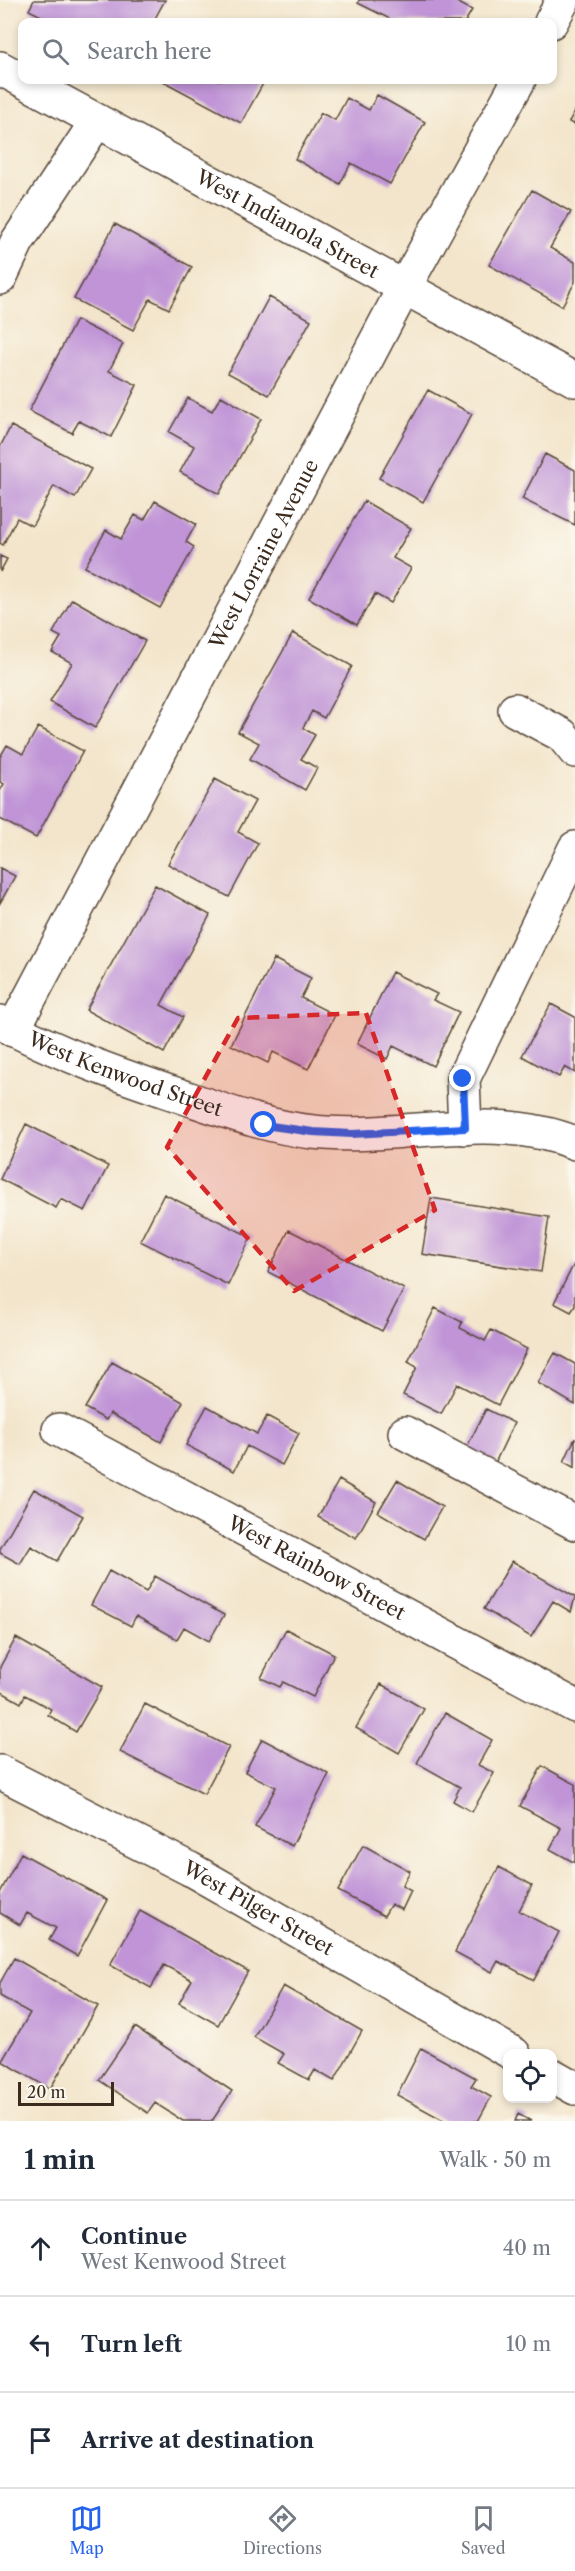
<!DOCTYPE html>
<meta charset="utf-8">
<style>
body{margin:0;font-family:"Libre Caslon Text",serif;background:#f6f6f7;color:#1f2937}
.controls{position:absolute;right:18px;bottom:18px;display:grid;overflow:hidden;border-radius:12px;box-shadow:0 3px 9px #0003}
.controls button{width:54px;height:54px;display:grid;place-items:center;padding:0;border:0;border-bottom:2px solid #e0e1e3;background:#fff;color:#1f2937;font:30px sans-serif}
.scale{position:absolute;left:18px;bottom:15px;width:96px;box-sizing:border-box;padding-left:6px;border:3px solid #3b2a1e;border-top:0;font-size:16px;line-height:21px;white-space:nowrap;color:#3b2a1e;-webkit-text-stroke:4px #fbf7ec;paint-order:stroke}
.stop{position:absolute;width:18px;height:18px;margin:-14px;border:4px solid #2563eb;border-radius:50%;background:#fff}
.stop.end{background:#2563eb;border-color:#fff;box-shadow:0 2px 6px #0008}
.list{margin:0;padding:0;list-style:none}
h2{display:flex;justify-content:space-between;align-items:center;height:78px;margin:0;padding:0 24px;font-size:26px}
h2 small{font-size:20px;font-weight:400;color:#747a83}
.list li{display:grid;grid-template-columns:39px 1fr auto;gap:18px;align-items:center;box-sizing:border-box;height:96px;padding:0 24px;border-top:2px solid #e0e1e3}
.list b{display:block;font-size:22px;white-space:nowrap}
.list p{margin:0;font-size:20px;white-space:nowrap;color:#747a83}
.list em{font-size:20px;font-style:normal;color:#747a83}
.icon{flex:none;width:33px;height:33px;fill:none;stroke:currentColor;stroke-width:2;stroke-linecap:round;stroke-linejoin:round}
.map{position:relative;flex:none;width:575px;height:2121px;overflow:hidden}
.search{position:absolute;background:#fff;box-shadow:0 3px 9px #0003;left:18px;right:18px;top:18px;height:66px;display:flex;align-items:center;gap:15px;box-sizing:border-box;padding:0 21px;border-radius:12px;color:#747a83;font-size:22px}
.sheet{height:366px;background:#fff}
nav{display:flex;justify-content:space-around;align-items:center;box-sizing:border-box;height:84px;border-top:2px solid #e0e1e3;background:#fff;font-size:16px;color:#747a83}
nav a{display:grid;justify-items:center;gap:3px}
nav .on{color:#2563eb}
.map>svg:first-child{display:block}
.building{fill:#c094d7}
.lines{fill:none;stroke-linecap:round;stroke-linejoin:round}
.minor-casing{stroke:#574638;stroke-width:36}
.minor{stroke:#fff;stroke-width:33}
.route{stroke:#2563eb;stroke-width:8}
.marked{fill:#d62828;fill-opacity:0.2;stroke:#d62828;stroke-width:4.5;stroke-dasharray:12 8;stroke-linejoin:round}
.labels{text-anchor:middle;stroke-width:4.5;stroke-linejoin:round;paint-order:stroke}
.street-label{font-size:20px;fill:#3b2a1e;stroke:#fbf7ec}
</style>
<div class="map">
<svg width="575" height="2121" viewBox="0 0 575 2121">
<rect width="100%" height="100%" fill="#fbf7ec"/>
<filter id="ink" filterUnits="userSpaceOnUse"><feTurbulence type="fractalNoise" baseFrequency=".0167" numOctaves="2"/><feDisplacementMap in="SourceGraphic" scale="12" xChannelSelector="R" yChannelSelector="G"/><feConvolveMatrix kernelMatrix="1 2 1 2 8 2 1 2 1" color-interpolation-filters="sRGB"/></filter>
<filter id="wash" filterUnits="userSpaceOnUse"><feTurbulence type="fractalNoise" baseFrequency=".008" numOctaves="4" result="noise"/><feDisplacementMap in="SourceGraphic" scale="24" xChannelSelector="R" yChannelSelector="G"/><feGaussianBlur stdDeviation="1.35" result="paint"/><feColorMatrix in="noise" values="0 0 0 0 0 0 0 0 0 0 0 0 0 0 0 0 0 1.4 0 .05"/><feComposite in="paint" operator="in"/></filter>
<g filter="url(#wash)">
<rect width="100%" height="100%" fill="#f3e5cb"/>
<g id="blocks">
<path class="building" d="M34 0H165L153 22H53L29 10Z
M359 0H453L472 10 465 22H396L358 3Z
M161 80H265L241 123Z
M377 95 425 122 390 184 351 163 340 184 295 159 321 113 335 120 347 98 369 110Z
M575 110V125L569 122Z
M532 190 571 212 550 248 575 262V282L562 306 489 265Z
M115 224 192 267 169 309 150 299 133 330 74 299Z
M269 297 311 320 269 395 228 373Z
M76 320 123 344 109 371 137 385 111 437 79 421 72 433 29 411Z
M428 390 472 414 423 502 379 478Z
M221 396 261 419 219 494 180 472 194 446 169 432 188 398 212 411Z
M11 426 91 469 75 498 54 486 32 526 17 518 3 545 0 543V447Z
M545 454 575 470V525L522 499Z
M155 501 196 524 186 542 194 547 160 608 85 567 106 530 121 539 135 515 144 520Z
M364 501 411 528 393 558 411 568 391 603 375 594 357 625 309 598Z
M0 556 7 559 0 572Z
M72 599 145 641 95 728 50 702 72 663 52 652 61 637 53 633Z
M293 633 352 666 324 718 312 711 303 728 315 735 301 759 317 768 305 790 250 759 259 743 238 732Z
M38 727 83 751 36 838 0 819V791L4 784 0 782V757L7 745 23 754Z
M215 779 255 801 238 832 258 843 229 897 168 864Z
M0 868 15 876 0 903Z
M155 885 210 915 161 1005 183 1017 164 1053 86 1010Z
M274 959 311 978 301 998 335 1015 308 1069 273 1052 268 1063 231 1045Z
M392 972 437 994 433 1000 459 1012 433 1066 393 1046 387 1059 357 1044Z
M551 1004 575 1017V1073L565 1067 559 1077 522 1056Z
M26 1124 108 1166 85 1211 61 1199 56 1208 0 1179Z
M164 1194 251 1237 228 1285 140 1241Z
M431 1198 549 1217 541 1272 422 1254Z
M289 1230 404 1289 382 1331 268 1272Z
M575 1262V1306L571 1312 554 1303Z
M435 1308 462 1322 460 1328 485 1341 491 1330 527 1349 498 1405 457 1384 441 1414 403 1395 417 1367 408 1362Z
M555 1353 575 1364V1405L538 1383Z
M112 1362 183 1402 161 1442 110 1413 106 1420 85 1408Z
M207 1406 257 1434 267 1416 299 1433 282 1465 247 1446 234 1471 186 1445Z
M486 1409 514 1423 493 1467 464 1453Z
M575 1438V1468L564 1462Z
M339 1480 376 1502 356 1538 318 1517Z
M397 1480 442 1507 424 1539 378 1512Z
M34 1489 83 1516 57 1561 31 1546 20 1564 0 1553V1549Z
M512 1561 575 1597 571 1612 553 1601 531 1637 484 1609Z
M109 1571 146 1592 155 1576 224 1615 209 1641 184 1627 177 1639 136 1616 131 1626 91 1605Z
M286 1629 334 1654 313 1697 283 1682 280 1687 261 1678Z
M16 1638 102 1687 76 1732 48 1715 51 1709 25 1695 21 1703 0 1691V1667Z
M381 1684 424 1709 399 1753 356 1728Z
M145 1704 229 1747 204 1794 120 1752Z
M445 1713 492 1740 478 1765 494 1773 472 1812 453 1801 460 1787 417 1763Z
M262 1739 329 1774 292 1846 255 1827 276 1787 245 1772Z
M542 1766 575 1784V1863L550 1849 561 1828 520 1806Z
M363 1845 410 1871 402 1886 411 1891 402 1910 391 1904 384 1916 338 1891Z
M21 1853 107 1900 77 1956 49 1940 56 1928 27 1913 20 1925 0 1913V1893Z
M499 1867 532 1885 519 1911 559 1932 534 1980 498 1961 492 1972 455 1952Z
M140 1911 248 1971 218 2025 179 2003 192 1980 164 1965 151 1988 110 1965Z
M14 1958 98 2006 50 2089 2 2061 30 2013 0 1996V1983Z
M283 1986 362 2031 334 2081 315 2070 309 2080 278 2063 284 2054 254 2037Z
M135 2027 232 2091 212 2121H183L155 2103 148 2113 99 2080Z
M421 2048 476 2078 471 2086 491 2097 478 2121H445L397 2095Z
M518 2114 531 2121H515Z"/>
</g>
</g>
<g filter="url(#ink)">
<use href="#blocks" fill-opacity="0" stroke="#574638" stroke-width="1.5"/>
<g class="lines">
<g class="minor-casing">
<g id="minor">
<path d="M551 22 563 0"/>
<path id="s1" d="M0 68 575 380"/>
<path d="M0 278 17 242 97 121"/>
<path d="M515 710 562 735 575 751"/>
<path id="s2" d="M0 1022C58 1054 119 1075 181 1096 225 1111 267 1127 313 1132 400 1141 491 1109 575 1143"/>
<path id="s3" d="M13 1030 404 288 519 80"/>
<path d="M465 1128 463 1079 575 848"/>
<path id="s4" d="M59 1430 575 1706"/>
<path d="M405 1433 575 1523"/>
<path id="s5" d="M0 1772 190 1869 514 2054"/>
<path d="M552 2075 575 2088"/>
</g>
</g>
<use href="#minor" class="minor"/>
</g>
</g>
<g class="lines" filter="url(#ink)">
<path class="route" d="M264 1125 313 1132 352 1134 465 1128 463 1079"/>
</g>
<path class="marked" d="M366 1013 435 1210 294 1291 167 1147 238 1018Z"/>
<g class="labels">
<g class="street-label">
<text dy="7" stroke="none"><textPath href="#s1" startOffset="327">West Indianola Street</textPath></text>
<text dy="7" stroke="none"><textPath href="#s3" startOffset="538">West Lorraine Avenue</textPath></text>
<text dy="7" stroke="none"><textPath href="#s2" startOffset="136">West Kenwood Street</textPath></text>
<text dy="7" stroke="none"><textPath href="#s4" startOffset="292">West Rainbow Street</textPath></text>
<text dy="7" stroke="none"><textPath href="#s5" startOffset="292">West Pilger Street</textPath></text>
</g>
</g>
</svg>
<div class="controls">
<button><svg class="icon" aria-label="locate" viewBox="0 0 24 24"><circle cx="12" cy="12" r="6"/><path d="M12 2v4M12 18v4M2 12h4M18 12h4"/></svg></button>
</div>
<div class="scale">20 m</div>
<div class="stop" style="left:264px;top:1125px"></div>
<div class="stop end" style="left:463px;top:1079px"></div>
<div class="search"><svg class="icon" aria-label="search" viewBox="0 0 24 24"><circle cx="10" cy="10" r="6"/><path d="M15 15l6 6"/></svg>Search here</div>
</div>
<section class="sheet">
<h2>1 min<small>Walk · 50 m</small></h2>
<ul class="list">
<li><svg class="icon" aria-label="ahead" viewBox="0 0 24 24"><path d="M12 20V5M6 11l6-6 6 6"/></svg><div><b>Continue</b><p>West Kenwood Street</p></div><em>40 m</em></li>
<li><svg class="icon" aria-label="left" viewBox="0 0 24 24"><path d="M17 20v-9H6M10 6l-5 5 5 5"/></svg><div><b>Turn left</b></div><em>10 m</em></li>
<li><svg class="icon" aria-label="arrive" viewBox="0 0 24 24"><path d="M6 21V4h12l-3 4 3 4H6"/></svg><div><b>Arrive at destination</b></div></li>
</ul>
</section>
<nav>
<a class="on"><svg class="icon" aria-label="map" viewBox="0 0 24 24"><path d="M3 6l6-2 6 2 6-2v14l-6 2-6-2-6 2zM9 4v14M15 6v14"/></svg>Map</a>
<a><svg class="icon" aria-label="directions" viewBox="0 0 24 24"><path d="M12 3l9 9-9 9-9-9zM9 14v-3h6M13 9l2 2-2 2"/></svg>Directions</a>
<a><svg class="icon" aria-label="saved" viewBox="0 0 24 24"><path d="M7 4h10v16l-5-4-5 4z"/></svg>Saved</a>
</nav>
